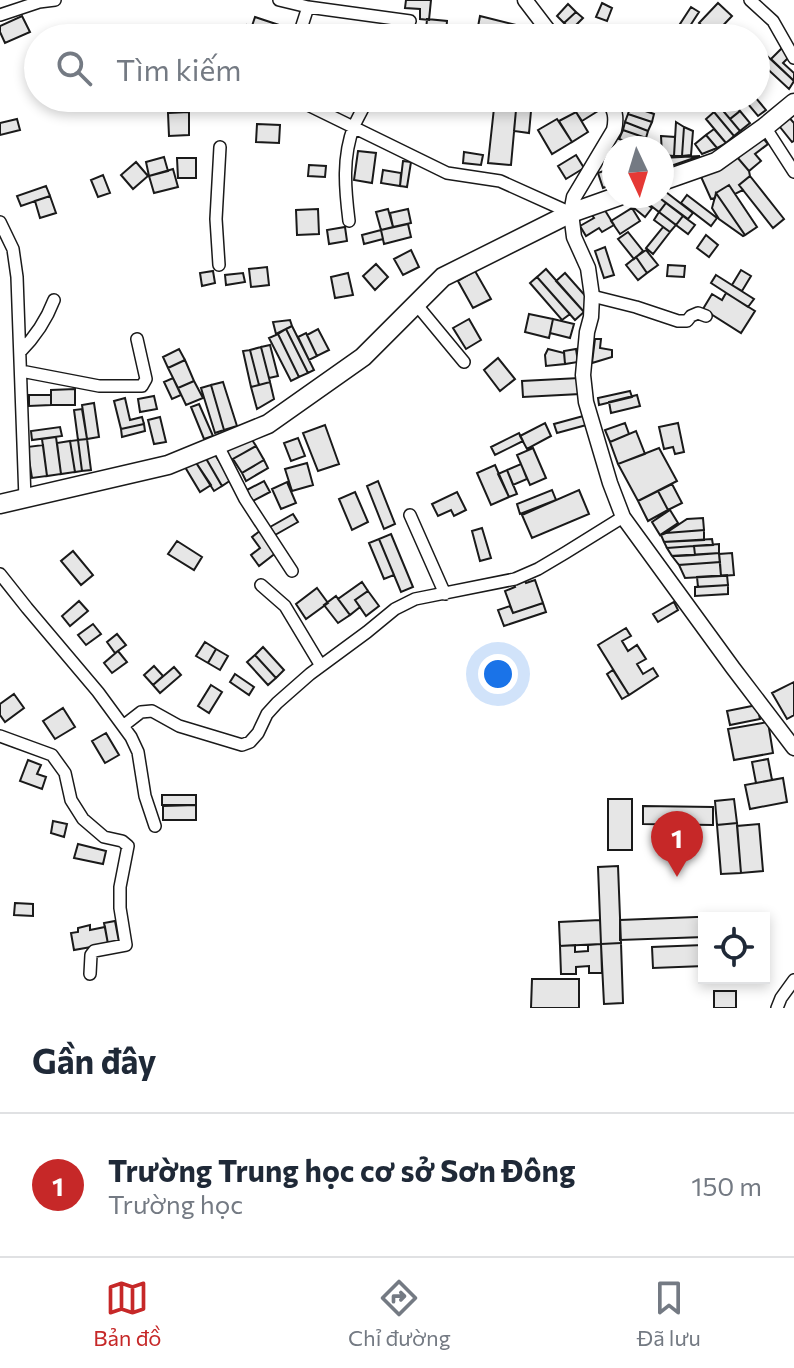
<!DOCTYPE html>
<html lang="vi">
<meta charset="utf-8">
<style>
body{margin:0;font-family:Commissioner,sans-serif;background:#f2f2f3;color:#1f2937}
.controls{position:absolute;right:24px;bottom:24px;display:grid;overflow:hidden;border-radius:0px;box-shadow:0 4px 12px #0003}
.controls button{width:72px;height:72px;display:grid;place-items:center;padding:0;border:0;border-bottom:2px solid #e0e1e3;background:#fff;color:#1f2937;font:40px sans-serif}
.compass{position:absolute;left:602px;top:136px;width:72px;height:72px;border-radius:50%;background:#fff;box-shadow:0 4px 12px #0003;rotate:176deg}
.you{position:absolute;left:498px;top:674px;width:28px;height:28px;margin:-20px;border:6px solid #fff;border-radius:50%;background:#1a73e8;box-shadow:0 0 0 12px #1a73e833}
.badge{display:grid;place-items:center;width:52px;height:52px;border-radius:50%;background:#c62828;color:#fff;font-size:26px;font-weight:700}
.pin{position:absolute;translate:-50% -66px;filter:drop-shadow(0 2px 4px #0008)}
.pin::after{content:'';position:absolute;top:42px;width:28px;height:24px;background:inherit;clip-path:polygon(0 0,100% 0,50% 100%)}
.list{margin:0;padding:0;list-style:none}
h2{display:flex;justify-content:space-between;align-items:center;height:104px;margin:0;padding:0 32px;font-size:34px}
h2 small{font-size:26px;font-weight:400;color:#747a83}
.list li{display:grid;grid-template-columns:52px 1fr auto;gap:24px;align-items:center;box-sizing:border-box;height:144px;padding:0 32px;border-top:2px solid #e0e1e3}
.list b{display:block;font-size:30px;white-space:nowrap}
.list p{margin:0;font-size:26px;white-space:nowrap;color:#747a83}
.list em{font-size:26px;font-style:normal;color:#747a83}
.icon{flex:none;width:44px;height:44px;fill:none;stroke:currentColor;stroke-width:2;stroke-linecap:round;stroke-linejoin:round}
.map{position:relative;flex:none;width:794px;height:1008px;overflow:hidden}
.search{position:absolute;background:#fff;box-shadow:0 4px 12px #0003;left:24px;right:24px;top:24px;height:88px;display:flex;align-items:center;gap:20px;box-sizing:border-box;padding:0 28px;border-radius:44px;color:#747a83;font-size:30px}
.sheet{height:248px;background:#fff}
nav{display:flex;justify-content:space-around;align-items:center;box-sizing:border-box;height:112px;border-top:2px solid #e0e1e3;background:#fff;font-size:22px;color:#747a83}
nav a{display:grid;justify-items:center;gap:4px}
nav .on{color:#c62828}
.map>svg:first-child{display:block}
.building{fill:#e6e6e6;stroke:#1a1a1a;stroke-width:2}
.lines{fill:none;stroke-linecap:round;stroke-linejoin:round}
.minor-casing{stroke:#1a1a1a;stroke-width:14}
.tertiary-casing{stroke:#1a1a1a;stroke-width:17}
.primary-casing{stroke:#1a1a1a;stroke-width:21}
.minor{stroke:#fff;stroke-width:11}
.tertiary{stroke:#fff;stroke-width:14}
.primary{stroke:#fff;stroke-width:18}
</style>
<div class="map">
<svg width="794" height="1008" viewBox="0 0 794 1008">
<rect width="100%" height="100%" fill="#fff"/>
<path class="building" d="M406 0H431L429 20 420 19V9L405 8Z
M602 3 612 8 607 21 596 17Z
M718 3 732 16 713 36 699 23Z
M568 4 576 12 564 23 557 16Z
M691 7 699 12 688 29 680 24Z
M576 12 583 18 571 30 564 23Z
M22 16 30 32 5 43 0 32V26Z
M480 16 516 25 513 38 477 32Z
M255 17 279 25 277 34 252 26Z
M427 19 447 21 446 33 426 31Z
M247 25 277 34 275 38H250L243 36Z
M782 48 790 56 783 63 794 73V81L771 59Z
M765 54 794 81 789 89 759 61Z
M598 98H601L606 106 582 121 576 112Z
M730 98 740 111 730 119 713 99Z
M743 98H756L766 110 758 116Z
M631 106 654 114 652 122 628 114Z
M720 107 740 131 734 136 714 112Z
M494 108 516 110 511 165 488 163Z
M516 110 531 111 529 133 514 131Z
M740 111 750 123 740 131 730 119Z
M189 112V135L169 136 168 113Z
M576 112 588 132 572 142 559 121Z
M714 112 734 136 726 143 706 119Z
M628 114 652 122 648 131 625 122Z
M786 114 794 123V141L792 142 776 122Z
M17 119 20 130 0 135V123Z
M557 119 572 142 552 154 538 130Z
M625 122 648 131 646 138 623 130Z
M676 122 684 127 682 156H674Z
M257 124 280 125 279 143 256 142Z
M684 127 693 131 691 155 682 156Z
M714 129 726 143 717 148 706 135Z
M623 130 646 138 642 147 619 139Z
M706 135 717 148 702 154 695 144Z
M661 136 675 137 674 156 662 155Z
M762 137 768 144 755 154 761 161 749 171 737 157Z
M358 151 376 153 372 183 354 180Z
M464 152 483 155 481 165 463 163Z
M576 155 584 168 566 179 558 166Z
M700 156 662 169V158Z
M164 157 168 171 149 176 146 162Z
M737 157 749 171 750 176 739 185 743 190 735 194 729 185 716 193 715 198 711 199 698 170Z
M177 158H196V178H178Z
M403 161 411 162 407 187 400 186Z
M136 162 148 176 133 189 121 175Z
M309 165 326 166 325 177 308 176Z
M614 167V184L603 188 598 173Z
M173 169 178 187 154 193 149 176Z
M383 170 401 173 400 186 381 183Z
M103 175 110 193 98 197 91 180Z
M750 176 784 219 773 228 739 185Z
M729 185 757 227 745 235 716 193Z
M46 186 50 196 21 206 17 196Z
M662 189 693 213 688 219 657 196H662Z
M716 193 745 235 743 236 719 219 712 208Z
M687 195 717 218 711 226 681 203Z
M50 196 56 213 40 218 35 201Z
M636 196 652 208 645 217 629 204Z
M642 196H657L666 203 659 212 641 198Z
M666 203 683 216 676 225 659 212Z
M601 204 614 225 602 232 599 228 586 236 580 226 594 218 589 211Z
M632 208 640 221 620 234 611 221Z
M318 209 319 234 297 235 296 210Z
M388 209 393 227 381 230 376 212Z
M408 209 411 223 393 227 390 213Z
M659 212 676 225 670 232 654 220Z
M683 216 695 225 688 234 676 225Z
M408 224 411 237 384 244 381 230Z
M345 227 347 241 329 244 327 230Z
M663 227 670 232 653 254 646 248Z
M381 230 383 239 364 244 362 235Z
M628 232 643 251 634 259 618 239Z
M706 235 718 245 709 257 697 248Z
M605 247 614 275 604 278 595 251Z
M411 250 419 267 403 275 394 259Z
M646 250 658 265 647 273 636 257Z
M636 257 647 273 638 280 626 265Z
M376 264 388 277 375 290 363 276Z
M668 265 685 266 684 277 667 276Z
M267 267 269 285 251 287 249 269Z
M546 269 584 312 575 320 537 277Z
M741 270 751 276 742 291 732 285Z
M213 271 215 283 202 286 200 273Z
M475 271 491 299 473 308 458 281Z
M243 273 245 282 226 285 225 275Z
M348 273 353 295 335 298 331 277Z
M565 273 589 300 588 308 584 312 556 281Z
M716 275 754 299 748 307 711 283Z
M537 277 570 314 562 320 530 283Z
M726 293 755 311 741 333 703 309 712 294 722 300Z
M529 314 553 319 549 338 525 332Z
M469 319 481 340 466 349 453 328Z
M553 319 574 324 570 338 550 333Z
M290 320 292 326 276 334 273 322Z
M292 326 314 370 308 373 286 329Z
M286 329 308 373 299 377 278 334Z
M318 329 329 350 317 356 307 335Z
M306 333 317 356 309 360 298 337Z
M278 334 299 377 291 381 269 338Z
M595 339H601L600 348 612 350V357L592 363Z
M270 345 278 376 269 378 261 347Z
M261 347 270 382 259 385 250 350Z
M179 349 185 360 168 368 163 357Z
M548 349 564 353 565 364 546 366 545 355Z
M576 349 578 362 565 364 564 351Z
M250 350 259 385 251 387 243 351Z
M498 358 515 379 500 391 484 370Z
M185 360 194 381 178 388 168 368Z
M173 378 181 395 172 399 164 382Z
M579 378 580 394 523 397 522 381Z
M194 381 203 398 186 405 178 388Z
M223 382 237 426 224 430 211 385Z
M270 382 274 399 257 409 251 387Z
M211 385 224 430 215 433 201 388Z
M75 389V405H51V390Z
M630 391 632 397 599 405 598 398Z
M29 395H51V405L29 406Z
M637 395 640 406 611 413 609 402Z
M154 396 157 409 140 412 138 399Z
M125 398 130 420 142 417 144 424 121 429 114 401Z
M94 403 99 437 87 439 82 405Z
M199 404 213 436 204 439 191 407Z
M82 409 87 439 78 440 74 410Z
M587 415 590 424 557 433 554 424Z
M160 417 166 442 154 444 148 420Z
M545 423 551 436 527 449 520 436Z
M625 423 629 434 610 442 605 430Z
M678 423 684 452 675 454 673 447 664 449 659 427Z
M144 424 145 431 122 437 121 429Z
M325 425 339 464 318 471 303 433Z
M60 427 62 436 32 440 31 431Z
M636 431 645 454 618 464 610 442Z
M519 433 523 441 495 455 491 447Z
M249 435 256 446 229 461 223 450Z
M56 437 61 474 47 476 42 439Z
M298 438 305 456 291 461 284 443Z
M87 439 91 470 82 471 78 440Z
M78 440 82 471 75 472 70 441Z
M70 441 75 472 61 474 57 443Z
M43 445 47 476 32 478 27 447Z
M256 446 264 460 242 473 233 459Z
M533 448 546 478 530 485 517 455Z
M659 448 677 481 638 501 618 464Z
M212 450 231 480 222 486 204 455Z
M204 455 222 486 214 491 195 461Z
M264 460 268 468 246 481 242 473Z
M195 461 211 485 200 492 185 467Z
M307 463 313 485 292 491 285 469Z
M521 464 527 479 513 485 507 470Z
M495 465 509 497 491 505 477 473Z
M507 470 517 494 509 497 498 474Z
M264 481 270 492 251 502 245 491Z
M378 481 395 524 384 529 367 486Z
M287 482 296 503 281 509 272 489Z
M672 484 682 503 668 510 658 491Z
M552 490 556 500 520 514 517 504Z
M579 490 589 514 532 538 522 515Z
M658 491 668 510 648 521 638 501Z
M355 492 368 522 352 530 339 499Z
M457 492 466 510 454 516 451 510 438 516 432 504Z
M670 510 678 523 660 535 652 522Z
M293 514 298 522 275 535 270 527Z
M703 518 704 530 666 533 687 519Z
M482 528 491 558 480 561 472 531Z
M261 530 277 552 259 566 251 555 260 548 252 537Z
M704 530V540L664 542 661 535 666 533Z
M391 534 413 587 401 592 379 539Z
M379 539 394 575 384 579 369 543Z
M712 539 713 545 694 546 667 548 664 542Z
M177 541 202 557 194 570 168 554Z
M719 544V553L695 555 694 546Z
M694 546 695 555 678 556H672L667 548Z
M73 551 93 575 81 585 61 561Z
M719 553 720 562 679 565 672 556Z
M732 553 734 575 721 576 719 554Z
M720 562 721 576 685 578 679 565Z
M727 575 728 585 698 587 697 577Z
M524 579 526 583 535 580 543 603 513 613 505 591 515 587 513 583Z
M362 582 368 591 355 600 360 607 350 615 338 599Z
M728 585V594L695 596V587Z
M317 588 328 603 306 619 296 604Z
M368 591 379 606 366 616 355 600Z
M336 596 350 615 338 623 324 605Z
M79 601 88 611 70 626 62 616Z
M674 602 678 610 658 622 653 614Z
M543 603 546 612 504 626 498 610 510 606 513 613Z
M93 624 101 634 86 645 78 635Z
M626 628 631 636 622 641 628 651 637 645 646 659 637 664 643 674 653 668 658 676 629 695 598 645Z
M117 634 126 645 115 653 107 642Z
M205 642 216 649 208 663 196 656Z
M263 647 284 670 276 678 255 655Z
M216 649 228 656 220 670 208 663Z
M118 651 127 662 112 673 104 663Z
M255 655 276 678 268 685 247 662Z
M154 666 163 676 153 685 144 675Z
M174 667 181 675 160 693 153 685Z
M613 670 629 695 622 699 607 674Z
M235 674 254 687 249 695 230 682Z
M794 682V715L787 719 772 693Z
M211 685 222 692 209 713 198 706Z
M14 694 24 708 5 722 0 715V704Z
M757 705 760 719 730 725 727 711Z
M63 708 75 727 55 739 43 721Z
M768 722 773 753 734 760 728 729Z
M106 733 119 755 105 763 92 741Z
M768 759 772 780 756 783 752 762Z
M28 760 41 765 37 774 46 777 42 789 20 781Z
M783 778 787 802 750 809 745 785Z
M162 795H196V805H162Z
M608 799H632V850H608Z
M734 799 737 823 717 825 715 801Z
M196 805V820H163V806Z
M643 806 713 807V825L643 824Z
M53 821 67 824 64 837 51 833Z
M737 823 741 873 721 874 717 825Z
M759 824 763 871 741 873 737 826Z
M78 844 106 851 103 864 74 858Z
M618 866 621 943 601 944 598 867Z
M15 903 33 904V916L14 915Z
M722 916V918H704V937L620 940V920Z
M600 920 601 944 560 946 559 922Z
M115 921 119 942 108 944 104 923Z
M90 925V930L105 927 108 944 74 950 71 933 78 932V928Z
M621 943 623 1003 604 1004 601 944Z
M601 944 602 973H589V966L576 967V974H561L560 946 575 945V952L588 951V945Z
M703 945 704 966 653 968 652 947Z
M532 979H579V1008H531Z
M714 991H736V1008H714Z"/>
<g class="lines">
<g class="minor-casing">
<path id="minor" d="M279 0 308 7 410 21
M750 0 773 21 794 58
M0 15 39 2 55 0
M298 38 308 7
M302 98 304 103 447 173 500 181 571 213
M765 127 794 172
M349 221C345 189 342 157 354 126 358 117 364 107 368 98
M0 222 13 249 17 277 25 499
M219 265 216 219 220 147
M592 296 636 307 678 321H687L691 316 698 313 706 316
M416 304 464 362
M20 352C36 336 46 321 54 300
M21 371 99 386H142L146 379 137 339
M217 444 245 499 292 571
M410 515 445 594
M0 574 27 608 98 692 131 737 138 752 145 796 155 826
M261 585 285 606 321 666
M123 726 141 712 152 711 179 726 242 745 250 742 258 733 267 714 277 703 310 674 367 632 395 609 415 599 515 579 538 569 565 553 623 517
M0 736 52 755 65 773 71 800 83 819 104 837 122 841 128 846 120 887V908L126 945 94 951 91 955 90 974
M777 1008 781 998 794 980"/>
</g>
<g class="tertiary-casing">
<path id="tertiary" d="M525 0 554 38
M607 98C615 109 617 117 614 130L574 197 571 213 574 237 588 268 592 296 591 317 587 332 583 375 586 402 610 483 623 517 733 668 794 748"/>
</g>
<g class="primary-casing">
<path id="primary" d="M662 181 716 162 765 127 794 103
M0 504 168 465 268 424 363 357 443 277 571 213 619 196"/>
</g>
<use href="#minor" class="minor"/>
<use href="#tertiary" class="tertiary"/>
<use href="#primary" class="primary"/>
</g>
</svg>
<div class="controls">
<button><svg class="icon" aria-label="locate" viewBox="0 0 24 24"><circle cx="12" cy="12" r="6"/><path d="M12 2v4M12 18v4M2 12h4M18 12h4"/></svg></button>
</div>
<svg class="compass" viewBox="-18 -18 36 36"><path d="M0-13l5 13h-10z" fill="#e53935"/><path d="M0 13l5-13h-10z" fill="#747a83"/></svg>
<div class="you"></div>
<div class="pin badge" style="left:677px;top:877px">1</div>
<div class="search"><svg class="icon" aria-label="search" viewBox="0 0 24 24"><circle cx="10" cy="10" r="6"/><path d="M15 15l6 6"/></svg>Tìm kiếm</div>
</div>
<section class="sheet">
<h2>Gần đây<small></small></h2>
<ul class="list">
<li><span class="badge">1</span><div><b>Trường Trung học cơ sở Sơn Đông</b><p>Trường học</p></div><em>150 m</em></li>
</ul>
</section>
<nav>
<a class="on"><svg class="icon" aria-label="map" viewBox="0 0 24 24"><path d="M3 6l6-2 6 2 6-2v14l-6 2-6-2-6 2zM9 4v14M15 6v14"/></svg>Bản đồ</a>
<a><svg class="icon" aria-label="directions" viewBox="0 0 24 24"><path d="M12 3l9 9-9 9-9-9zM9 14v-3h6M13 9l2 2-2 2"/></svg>Chỉ đường</a>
<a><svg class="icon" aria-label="saved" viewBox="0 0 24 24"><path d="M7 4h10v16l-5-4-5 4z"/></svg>Đã lưu</a>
</nav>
